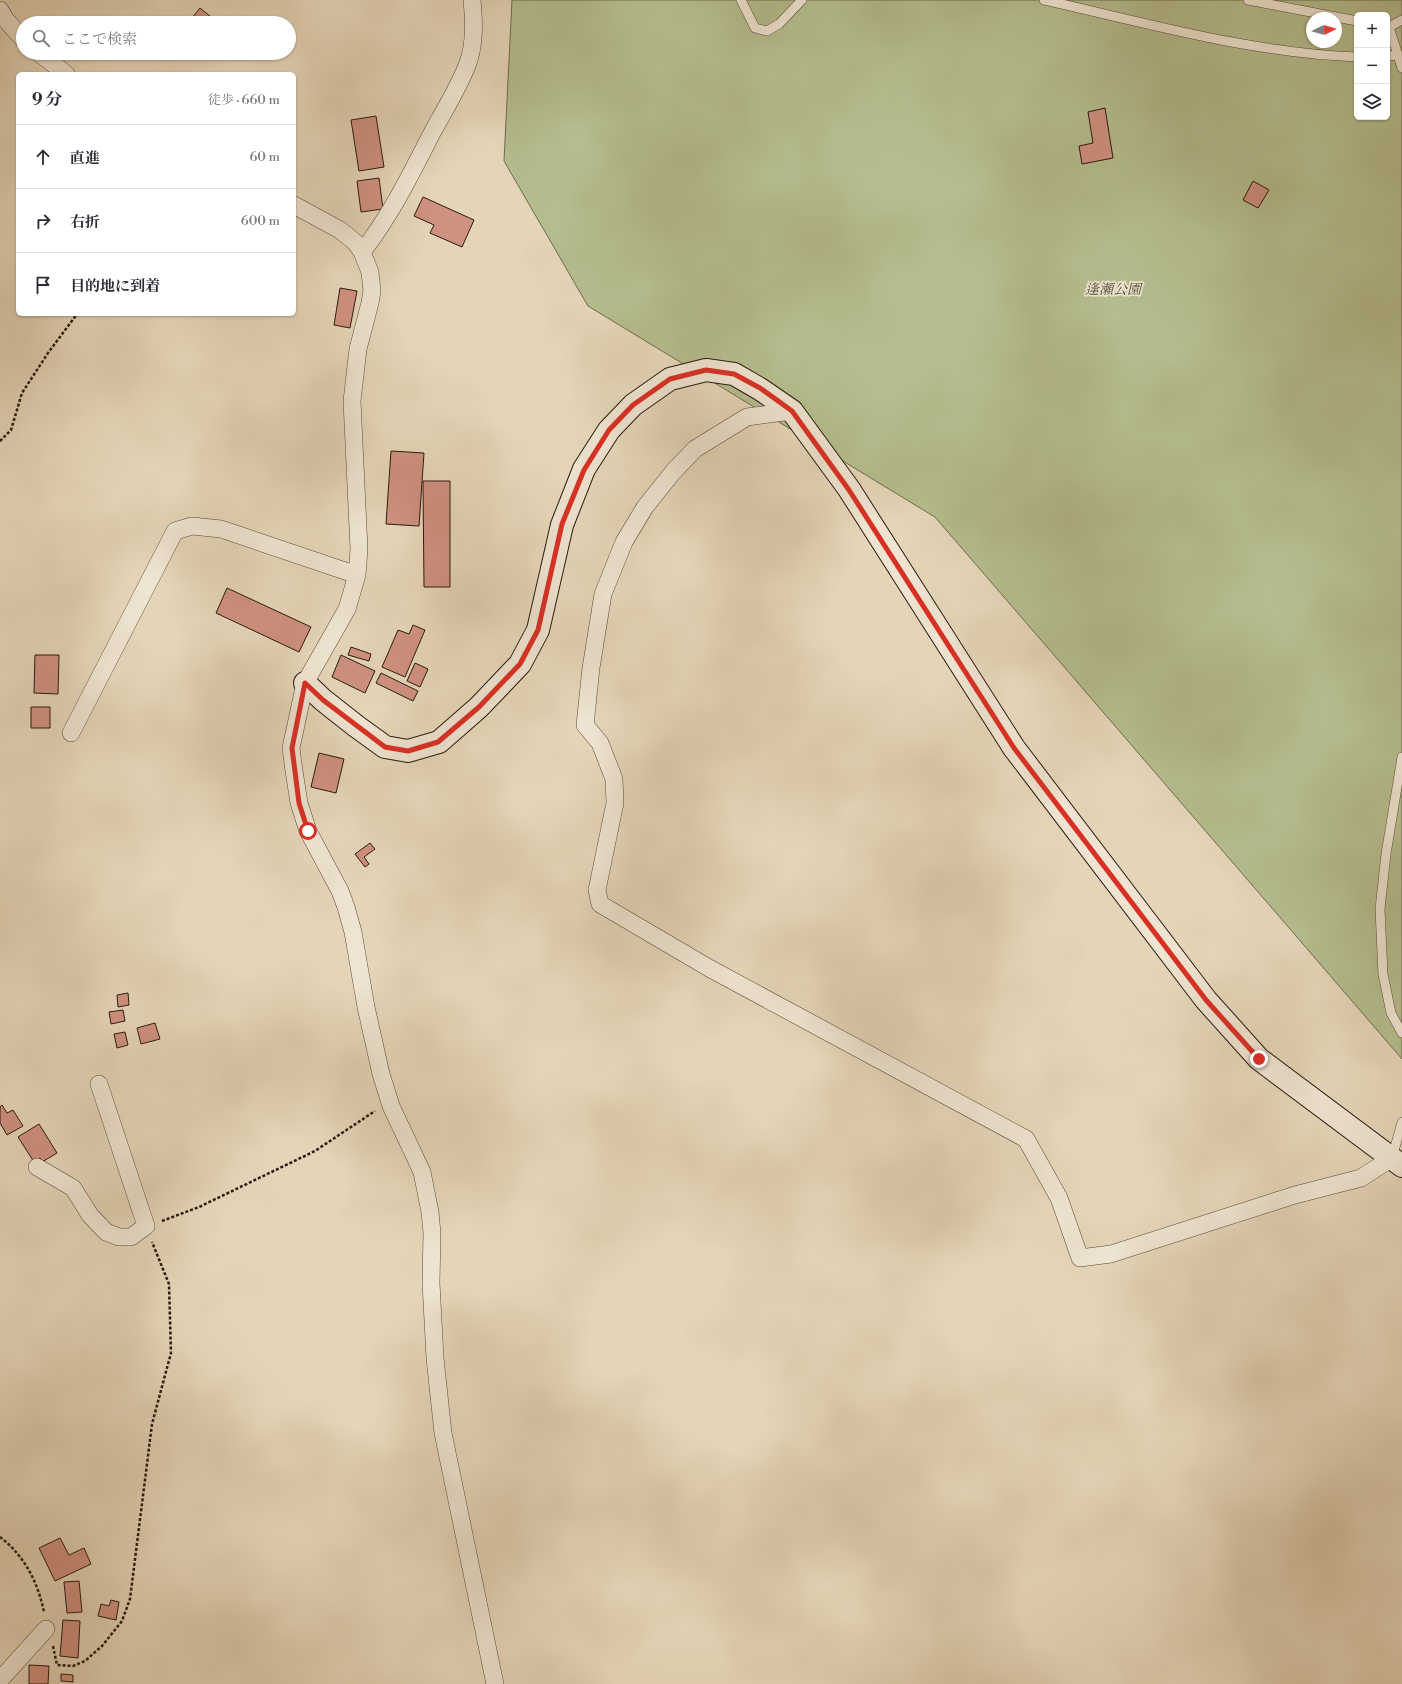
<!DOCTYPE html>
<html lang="ja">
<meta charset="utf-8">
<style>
body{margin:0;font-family:"Libre Bodoni","Noto Serif JP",serif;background:#f7f7f7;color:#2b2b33}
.controls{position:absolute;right:12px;top:12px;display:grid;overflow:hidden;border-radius:6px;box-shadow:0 1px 3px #0004}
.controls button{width:36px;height:36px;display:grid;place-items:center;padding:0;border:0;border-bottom:1px solid #e1e1e2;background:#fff;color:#2b2b33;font:20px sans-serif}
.compass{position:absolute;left:1306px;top:12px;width:36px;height:36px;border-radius:50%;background:#fff;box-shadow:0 1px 3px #0004;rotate:85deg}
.stop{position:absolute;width:12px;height:12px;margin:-9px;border:3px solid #d93025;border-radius:50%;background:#fff}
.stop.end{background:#d93025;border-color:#fff;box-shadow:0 1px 4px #0008}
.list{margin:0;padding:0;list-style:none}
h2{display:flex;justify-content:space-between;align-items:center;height:52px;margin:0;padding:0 16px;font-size:17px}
h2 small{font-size:13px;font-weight:400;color:#7c7c81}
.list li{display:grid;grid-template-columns:26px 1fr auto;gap:12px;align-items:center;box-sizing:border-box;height:64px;padding:0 16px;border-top:1px solid #e1e1e2}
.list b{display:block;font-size:15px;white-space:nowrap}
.list em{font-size:13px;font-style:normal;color:#7c7c81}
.icon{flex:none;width:22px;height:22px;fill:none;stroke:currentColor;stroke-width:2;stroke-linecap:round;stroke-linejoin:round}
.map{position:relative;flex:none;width:1402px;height:1684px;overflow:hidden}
.search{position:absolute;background:#fff;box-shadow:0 1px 3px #0004;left:16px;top:16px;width:280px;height:44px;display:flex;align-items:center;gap:10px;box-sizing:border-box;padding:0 14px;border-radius:22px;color:#7c7c81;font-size:15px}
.panel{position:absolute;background:#fff;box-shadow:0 1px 3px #0004;left:16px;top:72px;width:280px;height:244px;border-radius:6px}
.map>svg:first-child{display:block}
.green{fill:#b5bd8e;stroke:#6e6c4e;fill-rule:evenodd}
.building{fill:#cf9180;stroke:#281a0d}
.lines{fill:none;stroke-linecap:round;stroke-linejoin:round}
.lane-casing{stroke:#574938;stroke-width:10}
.street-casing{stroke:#574938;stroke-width:18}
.secondary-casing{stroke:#281a0d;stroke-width:24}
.path{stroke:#281a0d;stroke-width:2.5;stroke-dasharray:3 2;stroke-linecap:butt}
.lane{stroke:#eee4d1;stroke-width:9}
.street{stroke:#eee4d1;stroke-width:17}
.secondary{stroke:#eee4d1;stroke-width:22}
.route{stroke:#d93025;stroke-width:5}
.labels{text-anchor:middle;stroke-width:3.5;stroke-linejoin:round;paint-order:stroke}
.park-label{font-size:14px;font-style:italic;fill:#524b34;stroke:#eee4d1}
</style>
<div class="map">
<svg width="1402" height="1684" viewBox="0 0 1402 1684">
<rect width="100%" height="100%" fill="#e5d5b8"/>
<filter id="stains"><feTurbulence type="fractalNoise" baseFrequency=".005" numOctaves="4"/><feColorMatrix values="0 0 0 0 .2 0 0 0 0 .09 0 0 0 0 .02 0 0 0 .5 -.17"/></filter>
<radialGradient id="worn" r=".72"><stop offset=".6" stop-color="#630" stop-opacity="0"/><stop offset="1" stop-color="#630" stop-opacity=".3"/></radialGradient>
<path class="green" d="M512 0H1402V1059L935 517 588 306 504 161ZM1357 15H1387V117H1357ZM1312 18H1336V42H1312Z"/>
<path class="building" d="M200 8 216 21 214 23H188Z
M1105 108 1113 158 1082 164 1079 146 1093 143 1088 112Z
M376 116 384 167 359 171 351 120Z
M379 178 383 209 361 212 357 181Z
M1253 181 1269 190 1258 208 1243 200Z
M423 197 474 220 462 247 430 233 434 225 414 216Z
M340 288 357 291 350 328 334 325Z
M391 451 424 453 419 526 386 524Z
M423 481H450V587H424Z
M227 588 311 627 299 652 216 613Z
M413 625 425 630 405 677 382 667 398 630 409 634Z
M351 647 371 654 369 661 348 655Z
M35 655H59L58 694 34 693Z
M341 655 375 671 365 693 332 677Z
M415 663 428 669 420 687 407 681Z
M381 673 418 691 413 701 376 683Z
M31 707H50V728H31Z
M319 753 344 759 336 793 311 787Z
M370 843 375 849 364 857 369 864 365 867 355 854Z
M128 993 129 1005 118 1007 117 995Z
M123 1010 125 1021 111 1024 109 1012Z
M155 1023 160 1039 141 1044 137 1028Z
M125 1032 128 1045 117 1048 114 1034Z
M2 1105 7 1113 13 1110 23 1126 7 1135 0 1123V1107Z
M39 1124 57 1153 42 1162 40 1158 34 1162 18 1137Z
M60 1538 69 1555 84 1548 91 1564 55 1581 39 1548Z
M79 1581 82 1612 67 1613 64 1582Z
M111 1600 119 1602 116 1620 98 1616 101 1604 109 1606Z
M63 1620 80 1621 78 1658 60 1656Z
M29 1665 49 1666 48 1684H29Z
M61 1674 73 1675V1682L61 1681Z"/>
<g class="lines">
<g class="lane-casing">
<path id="lane" d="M741 0 755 28 767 31 779 24 802 0
M1044 0C1148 23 1250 53 1357 57
M1248 0 1357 21
M1402 20 1389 27 1402 68
M1387 56 1398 55
M1402 757 1386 854 1380 909 1383 974 1391 1013 1402 1033
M1392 1158 1402 1122"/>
</g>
<g class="street-casing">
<path id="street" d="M0 10 6 20 23 39
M39 53 66 74
M294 205 340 230 355 242 362 252 370 272 372 291 370 303 358 349 352 401 359 549 357 575 347 609 305 683 291 748 293 764 299 803 308 831 340 891 346 907 353 932 366 1007 381 1074 391 1106 422 1172 430 1212 432 1233 431 1283 435 1358 443 1433 495 1684
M362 252C391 215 412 172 433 131 445 109 459 87 468 63 475 43 474 21 472 0
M792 411 747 417 695 449 673 472 645 507 624 542 603 594 591 668 585 725 600 743 614 779 615 803 597 890 600 904 709 968 1026 1139 1059 1198 1080 1258 1111 1254 1295 1195 1361 1178 1392 1158
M71 733 175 531 192 526 221 529 357 575
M37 1167 73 1188 90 1215 106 1232 119 1237H131L146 1226 99 1084
M0 1680 46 1629"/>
</g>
<g class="secondary-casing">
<path id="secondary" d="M305 683 323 700 356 726 385 747 408 751 439 742 479 707 520 664 538 630 562 525 584 469 609 430 633 405 670 379 706 370 734 374 760 389 792 411 849 489 1014 748 1206 1000 1259 1059 1402 1166"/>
</g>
<path class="path" d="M0 441 11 430 22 393 48 353 77 314
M162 1221 199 1207 315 1151 375 1111
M0 1537C25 1556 38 1583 44 1612
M53 1646 57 1665 73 1666 85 1661 102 1646 122 1621 130 1599 152 1424 171 1353 169 1284 152 1242"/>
<use href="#lane" class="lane"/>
<use href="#street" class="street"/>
<use href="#secondary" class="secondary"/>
</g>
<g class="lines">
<path class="route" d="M308 831 299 803 292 748 305 683 323 700 385 747 408 751 438 742 479 707 520 664 538 630 562 524 584 470 609 430 633 405 670 379 706 370 734 374 760 388 792 411 849 490 1014 748 1206 1000 1259 1059"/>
</g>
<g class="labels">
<g class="park-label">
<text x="1113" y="294">逢瀬公園</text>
</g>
</g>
<rect width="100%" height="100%" filter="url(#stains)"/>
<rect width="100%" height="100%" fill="url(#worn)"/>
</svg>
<div class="controls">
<button>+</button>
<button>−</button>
<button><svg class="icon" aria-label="layers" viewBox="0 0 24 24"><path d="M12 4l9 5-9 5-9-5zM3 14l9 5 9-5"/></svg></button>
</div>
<svg class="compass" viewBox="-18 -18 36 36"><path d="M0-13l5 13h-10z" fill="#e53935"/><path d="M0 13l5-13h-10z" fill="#7c7c81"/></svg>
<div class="stop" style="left:308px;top:831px"></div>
<div class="stop end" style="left:1259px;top:1059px"></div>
<div class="search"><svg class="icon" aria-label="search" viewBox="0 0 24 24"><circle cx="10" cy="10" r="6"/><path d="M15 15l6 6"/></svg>ここで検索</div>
<section class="panel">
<h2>9 分<small>徒歩 · 660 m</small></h2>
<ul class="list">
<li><svg class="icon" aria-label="ahead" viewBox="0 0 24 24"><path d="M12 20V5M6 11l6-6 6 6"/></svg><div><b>直進</b></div><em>60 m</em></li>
<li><svg class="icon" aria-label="right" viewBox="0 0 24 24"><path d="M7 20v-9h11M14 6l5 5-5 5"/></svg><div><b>右折</b></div><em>600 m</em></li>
<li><svg class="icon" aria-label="arrive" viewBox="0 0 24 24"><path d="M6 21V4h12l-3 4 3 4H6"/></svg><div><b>目的地に到着</b></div></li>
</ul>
</section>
</div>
